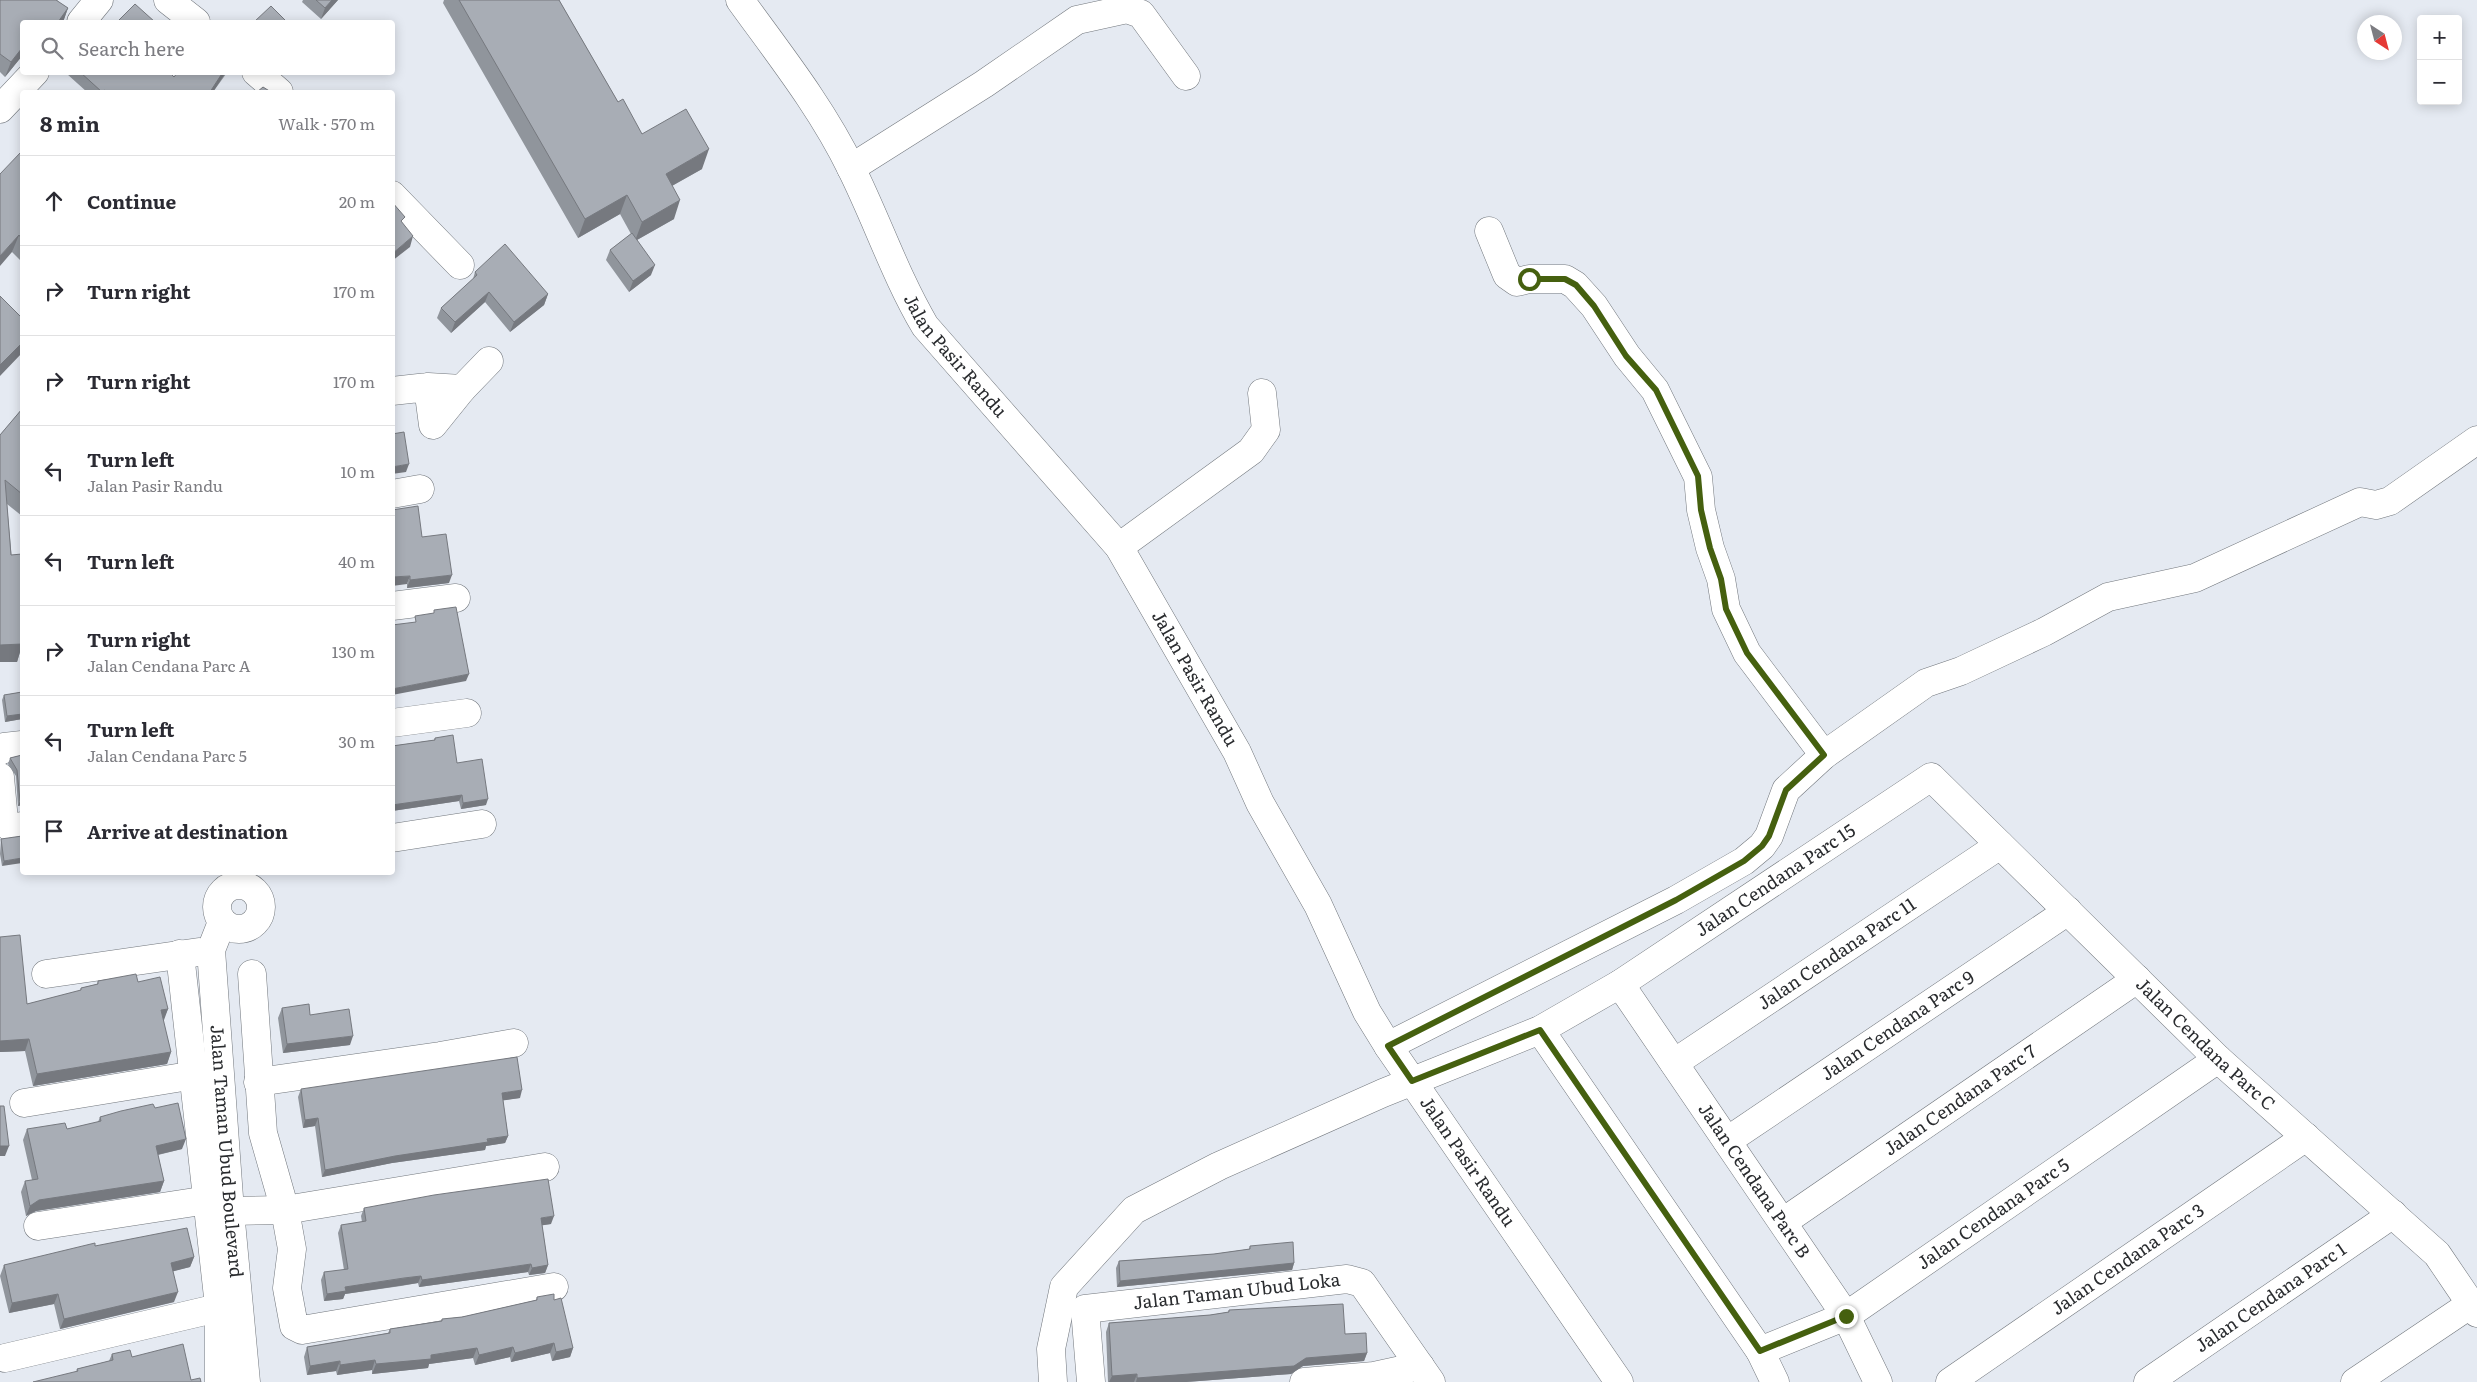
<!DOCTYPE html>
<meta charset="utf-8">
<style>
body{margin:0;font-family:Literata,serif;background:#f7f7f7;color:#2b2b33}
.controls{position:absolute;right:15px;top:15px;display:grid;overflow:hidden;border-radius:5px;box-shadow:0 2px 12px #0003}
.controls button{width:45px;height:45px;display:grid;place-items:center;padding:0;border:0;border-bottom:1px solid #e1e1e2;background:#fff;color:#2b2b33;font:25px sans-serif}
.compass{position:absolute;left:2357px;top:15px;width:45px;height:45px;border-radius:50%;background:#fff;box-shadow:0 2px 12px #0003;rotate:144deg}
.stop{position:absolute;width:15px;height:15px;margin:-11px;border:4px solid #45600f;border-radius:50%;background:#fff}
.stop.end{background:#45600f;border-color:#fff;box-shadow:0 1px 5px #0008}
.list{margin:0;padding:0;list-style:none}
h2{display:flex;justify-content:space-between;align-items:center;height:65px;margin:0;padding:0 20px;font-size:21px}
h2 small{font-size:16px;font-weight:400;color:#7c7c81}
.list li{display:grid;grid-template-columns:32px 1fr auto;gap:15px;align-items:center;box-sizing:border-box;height:90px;padding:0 20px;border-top:1px solid #e1e1e2}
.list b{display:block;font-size:19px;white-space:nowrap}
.list p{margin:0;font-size:16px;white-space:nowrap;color:#7c7c81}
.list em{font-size:16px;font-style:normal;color:#7c7c81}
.icon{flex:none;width:28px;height:28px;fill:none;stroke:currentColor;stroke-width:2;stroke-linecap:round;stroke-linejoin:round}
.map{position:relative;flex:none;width:2477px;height:1382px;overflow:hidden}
.search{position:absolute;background:#fff;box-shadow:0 2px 12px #0003;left:20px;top:20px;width:375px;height:55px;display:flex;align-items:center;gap:12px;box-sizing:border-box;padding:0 18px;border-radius:5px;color:#7c7c81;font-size:19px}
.panel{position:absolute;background:#fff;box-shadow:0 2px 12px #0003;left:20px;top:90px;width:375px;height:785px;border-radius:5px}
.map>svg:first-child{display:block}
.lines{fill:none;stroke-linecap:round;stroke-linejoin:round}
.minor-casing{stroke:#72777d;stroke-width:29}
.major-casing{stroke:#72777d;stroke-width:29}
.minor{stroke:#fff;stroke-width:28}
.major{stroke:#fff;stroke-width:28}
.wall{fill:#90959c}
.shaded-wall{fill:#76797f}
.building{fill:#a8adb5;stroke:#76797f}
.route{stroke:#45600f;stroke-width:6}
.labels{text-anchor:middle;stroke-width:4.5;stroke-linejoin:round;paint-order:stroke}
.street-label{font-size:18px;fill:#2a2c2f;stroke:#e5eaf2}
</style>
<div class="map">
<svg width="2477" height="1382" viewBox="0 0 2477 1382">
<rect width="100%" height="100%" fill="#e5eaf2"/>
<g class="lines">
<g class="minor-casing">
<g id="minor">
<path d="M168 0 196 22"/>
<path d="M81 22 99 0"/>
<path d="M256 72 279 92"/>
<path d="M0 109 35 72"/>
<path d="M851 168 984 84 1077 20 1127 9 1141 14 1186 76"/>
<path d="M392 195 460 265"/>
<path d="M1489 231 1507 275 1517 282 1529 279H1565L1575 285 1594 306 1627 356 1655 390 1698 477 1701 510 1710 548 1721 579 1726 609 1747 653 1824 755"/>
<path d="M462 389 489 361"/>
<path d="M392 391 428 387 462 389 433 425 428 387"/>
<path d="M392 494 420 489"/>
<path d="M1119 547 1251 451 1266 430 1262 393"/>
<path d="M392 606 456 598"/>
<path d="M392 723 467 713"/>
<path d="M0 751 4 747 22 745"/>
<path d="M0 777 4 821 11 828 22 826"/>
<path d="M392 838 482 824"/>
<circle cx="239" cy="907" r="22"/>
<path id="s1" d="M222 922 211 950 230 1211 246 1382"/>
<path d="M180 954 219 1306V1382"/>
<path d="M46 974 199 952"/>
<path d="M252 974 263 1133 285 1210 292 1249 287 1288 294 1326 302 1330 554 1287"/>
<path id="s2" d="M1620 984 1846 1316 1878 1382"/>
<path d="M1540 1030 1760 1351 1775 1382"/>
<path d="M1388 1046 1676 900 1744 861 1762 846 1769 836 1786 790 1824 755 1926 683 1961 671 2044 632 2108 597 2195 578 2360 502 2376 505 2390 501 2477 440"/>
<path id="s3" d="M1674 1063 2000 845"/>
<path d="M258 1082 440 1056 514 1043"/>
<path d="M24 1103 195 1075"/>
<path id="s4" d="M1727 1141 2068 911"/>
<path d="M230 1211 285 1210 545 1167"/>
<path id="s5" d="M1783 1222 2137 979"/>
<path d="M38 1226 208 1200"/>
<path id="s6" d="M1760 1351 1846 1316 2218 1059"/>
<path d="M5 1358 235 1304"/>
<path id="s7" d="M1053 1382 1051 1349 1064 1287 1134 1210 1219 1166 1383 1093 1540 1030 1620 984 1931 777 2218 1059 2437 1254 2477 1313"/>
<path id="s8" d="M1091 1382 1085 1309 1347 1279 1362 1283 1431 1382"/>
<path d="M1304 1382 1374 1376 1420 1366"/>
<path id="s9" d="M1950 1382 2306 1137"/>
<path id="s10" d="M2148 1382 2393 1214"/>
<path d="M2355 1382 2471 1304"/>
</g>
</g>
<g class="major-casing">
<g id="major">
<path id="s11" d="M740 0C779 54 822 108 851 168 877 220 895 275 925 326L1119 547 1237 752 1260 803 1318 905 1367 1012 1388 1046 1619 1382"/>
</g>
</g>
<use href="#minor" class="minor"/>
<use href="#major" class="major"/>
</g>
<path class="wall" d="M0 0H58L57 1 68 8 63 22H22V56L5 77 0 72Z
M303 0H338L321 19 302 2Z
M444 0H559L618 102 642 134 702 169 672 186 674 219 637 240 651 275 629 292 606 260 610 250 631 234 620 214 578 238 443 3Z
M67 72H169L174 77 226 74 213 92H87L67 74Z
M22 153V262L12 252Z
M475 272 548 294 544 305 510 332 485 302 451 333 437 318 441 308 473 279Z
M22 409V516L7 504 20 652 17 662 0 435Z
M422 537 449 583 407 588V584Z
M22 692V719L5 722 2 700 4 695Z
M435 738 457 763 486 805 461 809 459 801 392 811V746L434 740Z
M22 755V805L18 806 16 776 8 764 10 758Z
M22 836 2 866 0 854 1 839Z
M0 937 27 1004 80 991 81 988 97 984 98 981 138 982 168 1009 163 1020 171 1052 167 1064 33 1086 25 1051 0 1052Z
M282 1008 310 1015 350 1045 283 1053 278 1018Z
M301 1089 520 1098 503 1100 508 1136 505 1143 486 1146 485 1150 392 1163 322 1177 315 1126 303 1128 298 1097Z
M155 1108 182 1149 158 1155 164 1181 160 1192 36 1211 26 1216 21 1192 25 1181 32 1180 23 1140 27 1129H67L98 1122 100 1117Z
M364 1208 551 1224 542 1225 548 1265 545 1273 529 1275 528 1272 419 1287 418 1283 401 1286 345 1294 343 1299 324 1301 321 1280 324 1272 344 1270 338 1233 341 1225 362 1222 361 1216Z
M95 1246 194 1257 190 1267 173 1271 174 1302 60 1329 54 1304 9 1313 0 1276 4 1265Z
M1250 1246 1294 1263 1292 1270 1117 1287 1116 1268 1119 1261 1214 1254 1249 1249Z
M537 1297 554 1300 573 1348 570 1357 552 1361 550 1353 511 1362 510 1357 475 1365 473 1358 429 1364 428 1368 372 1374V1370L337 1375 336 1371 307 1375 304 1357 307 1347 388 1333 390 1329 441 1321 442 1319 462 1317 536 1300Z
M1229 1310 1345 1334 1367 1353 1364 1361 1303 1366 1291 1374 1186 1382H1108L1106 1332 1109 1323 1210 1315 1228 1312Z
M112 1354 132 1357 191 1380 76 1372 77 1369 109 1361Z"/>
<path class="shaded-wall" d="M332 0H338L321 19 325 8Z
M68 8 63 22H58Z
M22 48V56L5 77 11 62Z
M223 72H226L213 92H210Z
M709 149 702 169 659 193 666 174Z
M627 195 620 214 578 238 585 219Z
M680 200 674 219 635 241 642 222Z
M19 235 12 252 0 266V256Z
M413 236 410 247 392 261V254Z
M655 265 651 275 629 292 633 281Z
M489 292 485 302 451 333 455 322Z
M548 294 544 305 510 332 514 322Z
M22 343V353L0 376V365Z
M409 464 406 472 392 474V467Z
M452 575 449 583 407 588 410 580Z
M410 576 407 584 392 586V577Z
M22 635V652H20L17 662H0V645Z
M469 674 466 681 392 695V689Z
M22 714V719L5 722 7 716Z
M462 795 459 801 392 811V805Z
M488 799 486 805 461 809 463 803Z
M22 800V805L18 806 20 801Z
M22 858V863L2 866 4 861Z
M168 1009 164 1020 157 1022 161 1010Z
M353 1036 350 1045 283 1053 287 1044Z
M29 1039 25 1051 0 1052V1041Z
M171 1052 167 1064 33 1086 37 1074Z
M522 1090 520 1098 499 1101 502 1093Z
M318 1118 315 1126 303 1128 305 1120Z
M508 1136 505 1143 486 1146 485 1150 392 1163 322 1177 325 1170 395 1156Z
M186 1139 182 1149 152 1156 156 1146Z
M0 1146H9L5 1156H0Z
M164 1181 160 1192 36 1211 26 1216 30 1206 39 1200Z
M554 1216 551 1224 538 1226 541 1218Z
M194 1257 190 1267 167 1273 171 1263Z
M1294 1263 1292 1270 1117 1287 1120 1281Z
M531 1264 528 1272 419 1287 422 1280Z
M548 1265 545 1273 529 1275 532 1268Z
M421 1276 418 1283 345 1294 343 1299 324 1301 327 1294 345 1287Z
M178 1292 174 1302 60 1329 64 1319Z
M58 1294 54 1304 9 1313 12 1303Z
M554 1343 550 1353 511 1362 515 1353Z
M513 1347 510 1357 475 1365 479 1355Z
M477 1348 473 1358 429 1364 428 1368 372 1374 376 1364Z
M573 1348 570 1357 552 1361 556 1352Z
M1367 1353 1364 1361 1303 1366 1291 1374 1186 1382H1136L1137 1378 1306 1358Z
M375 1360 372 1370 337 1375 340 1365Z
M340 1361 336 1371 307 1375 310 1366Z
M1137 1374 1134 1382H1109L1112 1376Z"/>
<path class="building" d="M0 0H56L68 8 58 22H22V48L11 62 0 54Z
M316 0H332L325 8Z
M459 0H559L618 102 623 99 642 134 686 109 709 149 666 174 680 200 642 222 627 195 585 219Z
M135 4 155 22H117Z
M271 6 287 22H254Z
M80 72H169L174 77 178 72H223L210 92H107L105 90 102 92Z
M263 87 271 92H257Z
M21 152 22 153V239L19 235 0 256V174Z
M392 202 405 217 401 221 413 236 392 254Z
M632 233 655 265 633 281 610 250Z
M505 244 548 294 514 322 489 292 455 322 441 308 477 275 475 272Z
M0 296 22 318V343L0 365Z
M22 409V494L5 480 11 555 22 554V644L0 645V435Z
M404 432 409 464 392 467V434Z
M418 506 422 537 446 534 452 575 410 580V576L392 577V510Z
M456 607 469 674 392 689V625L416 622 415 616 434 613V610Z
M22 692V714L7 716 4 695Z
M453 735 457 763 482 759 488 799 463 803 462 795 392 805V746L435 740V738Z
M22 755V800L20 801 17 770 10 758Z
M22 836V858L4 861 1 839Z
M20 935 27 1004 81 990V988L98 984V981L136 974 138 982 160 977 168 1009 161 1010 171 1052 37 1074 29 1039 0 1041V937Z
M309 1004 310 1015 349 1009 353 1036 287 1044 282 1008Z
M517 1057 522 1090 502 1093 508 1136 487 1139 488 1142 395 1156 325 1170 318 1118 305 1120 301 1089Z
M178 1103 186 1139 156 1146 164 1181 39 1200 30 1206 25 1181 38 1179 27 1129 65 1123 67 1129 101 1121 100 1117 121 1111 153 1104 155 1108Z
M0 1106H4L9 1146H0Z
M548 1179 554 1216 541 1218 548 1265 532 1268 531 1264 422 1280 421 1276 404 1278 345 1287 346 1291 327 1294 324 1272 348 1269 341 1225 366 1221 364 1208 434 1195Z
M187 1228 194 1257 171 1263 178 1292 64 1319 58 1294 12 1303 4 1265 95 1243V1246Z
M1293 1242 1294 1263 1120 1281 1119 1261 1214 1254 1250 1249V1246Z
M554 1294V1300L561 1298 573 1348 556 1352 554 1343 515 1353 513 1347 479 1355 477 1348 431 1355V1359L376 1364 375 1360 340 1365V1361L310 1366 307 1347 390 1333V1329L442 1321V1319L462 1317 537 1300V1297Z
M1343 1304 1345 1334 1366 1333 1367 1353 1306 1358 1294 1366 1137 1378V1374L1112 1376 1109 1323 1210 1315 1229 1312V1310Z
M183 1344 191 1380 200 1378 201 1382H33L78 1371 77 1369 113 1360 112 1354 130 1350 132 1357Z"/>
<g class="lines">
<path class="route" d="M1529 279H1565L1576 285 1594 306 1626 356 1656 390 1698 476 1701 510 1710 548 1721 579 1726 609 1747 653 1824 755 1786 790 1769 836 1762 846 1744 861 1676 900 1388 1046 1412 1081 1540 1030 1760 1351 1846 1316"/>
</g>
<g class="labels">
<g class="street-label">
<text dy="6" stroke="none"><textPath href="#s11" startOffset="418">Jalan Pasir Randu</textPath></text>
<text dy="6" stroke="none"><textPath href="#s11" startOffset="822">Jalan Pasir Randu</textPath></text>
<text dy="6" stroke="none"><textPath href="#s7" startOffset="924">Jalan Cendana Parc 15</textPath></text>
<text dy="6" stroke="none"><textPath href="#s3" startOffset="196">Jalan Cendana Parc 11</textPath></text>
<text dy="6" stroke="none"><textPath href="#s4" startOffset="206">Jalan Cendana Parc 9</textPath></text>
<text dy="6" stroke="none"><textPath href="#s7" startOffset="1494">Jalan Cendana Parc C</textPath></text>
<text dy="6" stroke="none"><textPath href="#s5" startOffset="215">Jalan Cendana Parc 7</textPath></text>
<text dy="6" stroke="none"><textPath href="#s1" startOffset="232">Jalan Taman Ubud Boulevard</textPath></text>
<text dy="6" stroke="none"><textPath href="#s11" startOffset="1378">Jalan Pasir Randu</textPath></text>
<text dy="6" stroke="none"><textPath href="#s2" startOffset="238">Jalan Cendana Parc B</textPath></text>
<text dy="6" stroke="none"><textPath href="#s6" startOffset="272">Jalan Cendana Parc 5</textPath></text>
<text dy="6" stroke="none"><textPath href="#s9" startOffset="216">Jalan Cendana Parc 3</textPath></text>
<text dy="6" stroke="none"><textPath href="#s8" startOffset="226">Jalan Taman Ubud Loka</textPath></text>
<text dy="6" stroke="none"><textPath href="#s10" startOffset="149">Jalan Cendana Parc 1</textPath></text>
</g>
</g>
</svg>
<div class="controls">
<button>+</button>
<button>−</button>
</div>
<svg class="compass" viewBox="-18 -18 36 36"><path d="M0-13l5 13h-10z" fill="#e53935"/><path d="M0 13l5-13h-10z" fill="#7c7c81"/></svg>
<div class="stop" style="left:1529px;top:279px"></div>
<div class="stop end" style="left:1846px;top:1316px"></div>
<div class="search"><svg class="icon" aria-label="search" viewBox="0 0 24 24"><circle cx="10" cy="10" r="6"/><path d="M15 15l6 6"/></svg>Search here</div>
<section class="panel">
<h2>8 min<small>Walk · 570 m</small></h2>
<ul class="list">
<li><svg class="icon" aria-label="ahead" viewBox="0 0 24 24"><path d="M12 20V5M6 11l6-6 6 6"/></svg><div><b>Continue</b></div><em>20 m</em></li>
<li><svg class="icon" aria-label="right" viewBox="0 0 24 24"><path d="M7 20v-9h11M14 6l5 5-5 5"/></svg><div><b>Turn right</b></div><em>170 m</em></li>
<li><svg class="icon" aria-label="right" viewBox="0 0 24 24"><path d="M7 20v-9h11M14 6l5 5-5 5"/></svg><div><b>Turn right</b></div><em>170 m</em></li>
<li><svg class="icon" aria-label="left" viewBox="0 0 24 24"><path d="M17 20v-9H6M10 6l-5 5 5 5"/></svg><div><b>Turn left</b><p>Jalan Pasir Randu</p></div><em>10 m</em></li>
<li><svg class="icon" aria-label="left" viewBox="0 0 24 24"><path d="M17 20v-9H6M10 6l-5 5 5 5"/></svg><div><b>Turn left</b></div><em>40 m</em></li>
<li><svg class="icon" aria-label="right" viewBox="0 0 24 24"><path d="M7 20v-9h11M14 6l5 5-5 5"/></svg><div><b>Turn right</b><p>Jalan Cendana Parc A</p></div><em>130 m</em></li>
<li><svg class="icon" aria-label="left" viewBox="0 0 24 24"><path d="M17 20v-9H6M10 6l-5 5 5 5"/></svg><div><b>Turn left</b><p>Jalan Cendana Parc 5</p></div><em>30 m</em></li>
<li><svg class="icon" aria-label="arrive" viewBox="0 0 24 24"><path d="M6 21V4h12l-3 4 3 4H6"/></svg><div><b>Arrive at destination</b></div></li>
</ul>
</section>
</div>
